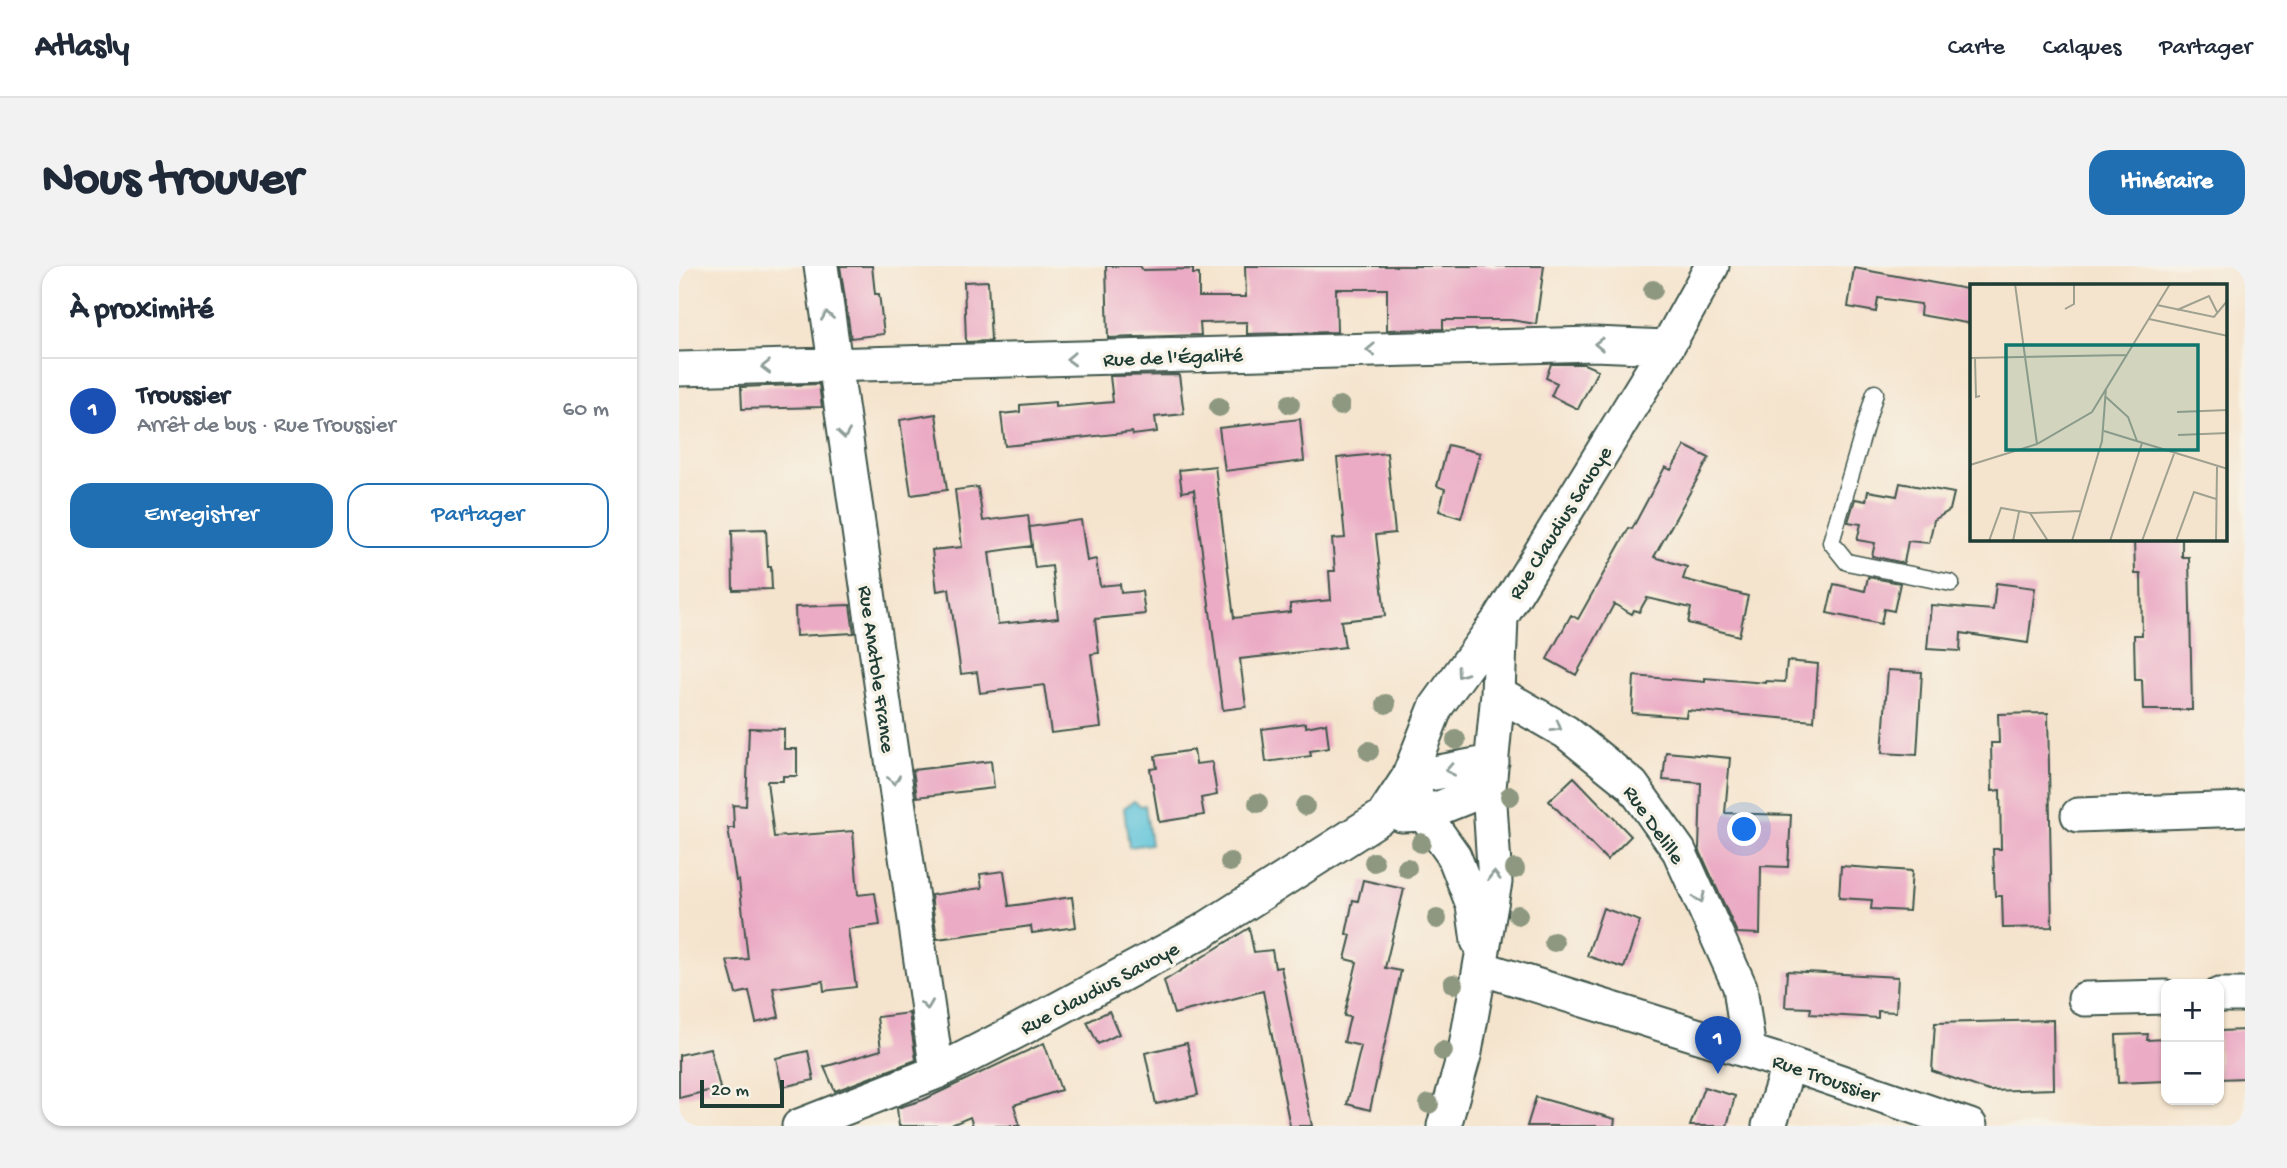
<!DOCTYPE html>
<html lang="fr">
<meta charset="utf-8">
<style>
body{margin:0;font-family:"Gochi Hand",sans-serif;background:#f2f2f3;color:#1f2937}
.controls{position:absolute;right:21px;bottom:21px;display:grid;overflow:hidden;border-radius:14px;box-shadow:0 2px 5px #0004}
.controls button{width:63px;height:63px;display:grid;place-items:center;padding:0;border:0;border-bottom:2px solid #e0e1e3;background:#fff;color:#1f2937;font:35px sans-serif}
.scale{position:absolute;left:21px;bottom:18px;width:84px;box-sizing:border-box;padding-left:7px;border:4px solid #1f3d34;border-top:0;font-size:19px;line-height:24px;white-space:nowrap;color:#1f3d34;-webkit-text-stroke:5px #f7f3e8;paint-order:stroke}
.you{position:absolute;left:1066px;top:564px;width:24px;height:24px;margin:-18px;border:5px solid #fff;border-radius:50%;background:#1a73e8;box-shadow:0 0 0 10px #1a73e833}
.badge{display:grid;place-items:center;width:46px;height:46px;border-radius:50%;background:#1f6fb2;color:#fff;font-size:23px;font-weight:700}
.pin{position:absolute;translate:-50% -58px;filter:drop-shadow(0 2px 4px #0008)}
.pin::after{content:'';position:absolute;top:37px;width:24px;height:21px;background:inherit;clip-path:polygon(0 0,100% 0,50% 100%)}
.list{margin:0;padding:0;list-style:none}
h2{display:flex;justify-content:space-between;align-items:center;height:91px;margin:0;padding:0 28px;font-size:30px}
h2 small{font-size:23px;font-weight:400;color:#747a83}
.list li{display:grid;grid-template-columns:46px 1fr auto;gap:21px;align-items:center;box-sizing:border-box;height:105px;padding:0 28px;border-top:2px solid #e0e1e3}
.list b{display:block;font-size:26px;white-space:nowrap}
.list p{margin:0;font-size:23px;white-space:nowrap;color:#747a83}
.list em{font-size:23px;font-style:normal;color:#747a83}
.actions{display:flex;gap:14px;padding:21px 28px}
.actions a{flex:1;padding:16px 0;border:2px solid #1f6fb2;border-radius:21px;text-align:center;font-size:24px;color:#1f6fb2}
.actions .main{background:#1f6fb2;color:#fff}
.map{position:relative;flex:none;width:1566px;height:860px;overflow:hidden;border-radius:21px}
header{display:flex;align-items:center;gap:42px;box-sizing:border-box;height:98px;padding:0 35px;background:#fff;border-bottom:2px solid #e0e1e3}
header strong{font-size:33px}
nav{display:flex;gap:38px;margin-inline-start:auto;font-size:24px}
.intro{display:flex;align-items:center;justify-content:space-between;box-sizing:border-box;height:168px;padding:0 42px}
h1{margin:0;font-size:49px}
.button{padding:18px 32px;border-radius:21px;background:#1f6fb2;color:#fff;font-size:24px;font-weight:700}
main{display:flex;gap:42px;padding:0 42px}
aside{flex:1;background:#fff;border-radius:21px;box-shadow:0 2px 5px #0004}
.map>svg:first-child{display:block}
.water{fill:#5cc2d9;stroke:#3e8086;stroke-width:2}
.building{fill:#ebabc4}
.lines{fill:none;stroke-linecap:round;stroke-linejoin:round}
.lane-casing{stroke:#3f564b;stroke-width:19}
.street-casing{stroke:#3f564b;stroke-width:37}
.lane{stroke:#fff;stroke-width:16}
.street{stroke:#fff;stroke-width:33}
.tree{fill:#8e9880}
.oneway{stroke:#8f9e9a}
.labels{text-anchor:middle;stroke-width:7;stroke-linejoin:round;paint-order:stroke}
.street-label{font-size:21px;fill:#1f3d34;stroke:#f7f3e8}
.inset-road{fill:none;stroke:#9fa190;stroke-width:2}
.view{fill:#0f766e;fill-opacity:0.15;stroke:#0f766e;stroke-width:3.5}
.inset-edge{fill:none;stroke:#1f3d34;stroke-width:3.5}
</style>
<header>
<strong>Atlasly</strong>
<nav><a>Carte</a><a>Calques</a><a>Partager</a></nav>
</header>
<div class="intro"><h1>Nous trouver</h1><a class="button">Itinéraire</a></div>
<main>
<aside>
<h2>À proximité<small></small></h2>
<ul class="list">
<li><span class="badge" style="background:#1a4fb4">1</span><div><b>Troussier</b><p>Arrêt de bus · Rue Troussier</p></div><em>60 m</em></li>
</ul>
<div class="actions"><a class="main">Enregistrer</a><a>Partager</a></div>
</aside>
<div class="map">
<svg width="1566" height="860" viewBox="0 0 1566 860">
<rect width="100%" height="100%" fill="#f7f3e8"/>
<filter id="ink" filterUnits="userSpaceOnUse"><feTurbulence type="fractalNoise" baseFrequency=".0143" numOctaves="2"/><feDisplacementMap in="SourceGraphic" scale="14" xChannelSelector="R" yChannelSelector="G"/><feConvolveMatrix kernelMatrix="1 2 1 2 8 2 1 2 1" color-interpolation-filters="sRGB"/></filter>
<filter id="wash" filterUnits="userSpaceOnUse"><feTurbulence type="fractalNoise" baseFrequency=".00686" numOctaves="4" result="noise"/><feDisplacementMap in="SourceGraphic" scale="28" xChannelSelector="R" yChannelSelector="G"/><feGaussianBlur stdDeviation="1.57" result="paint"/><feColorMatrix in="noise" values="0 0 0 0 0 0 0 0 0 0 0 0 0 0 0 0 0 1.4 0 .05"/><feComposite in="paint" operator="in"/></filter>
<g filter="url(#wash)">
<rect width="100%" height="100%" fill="#f5e4cd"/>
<path class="water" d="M455 535 462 540 466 539 472 578 450 581 445 542Z"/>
<g id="blocks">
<path class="building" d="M161 0H193L196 28H200L205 68 172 72Z
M427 0H461L464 4 514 3V8H520V31H567L566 0H865L857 58 832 54H764V63L708 64V23H657L658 66 568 68V56L521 57 522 69 429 72Z
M1175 2 1293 24V58L1241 49 1242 38 1199 32 1197 46 1169 41Z
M309 15 312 75 287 76 285 16Z
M872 98H905L919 104 899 143 872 130 878 117 867 112Z
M500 109 505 148 476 151 478 166 454 169 453 166 326 180 322 148 341 146V139L376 136V141L434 136 431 110Z
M140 118 143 141 63 143 62 121Z
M257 148 268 224 232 229 221 154Z
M621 153 625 195 546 205 540 162Z
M769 179 801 187 782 252 760 245 766 223 758 220Z
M1006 180 1030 192 975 291 1008 301 1004 313 1069 330 1060 370 1009 357 1012 342 968 332 960 346 955 344 953 348 935 338 897 409 868 393 892 349 899 353 950 262 953 263 986 201 992 204Z
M708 187 716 267 697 269 706 350 662 355 666 381 561 393 567 441 544 444 515 224 503 226 500 204 536 200 555 352 611 346V338L652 334 650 305H656L653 273 666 272 658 192Z
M1221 217 1275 227 1271 244 1255 254 1250 277 1229 275 1225 297 1193 290 1196 277 1178 274 1182 258 1169 256 1176 233 1187 235 1189 225 1218 230Z
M299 221 304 255 349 249 353 280 310 286 319 358 379 352 373 300 356 302 350 261 402 254 408 295 417 293 421 320 441 318 442 327 463 325 466 348 416 353 420 387 412 388 422 461 372 467 365 419 301 427 298 406 282 408 270 323 258 325 253 284 283 281 276 224Z
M87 263 89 301H92L93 323 54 324 53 264Z
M1455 273H1503V291H1510L1513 444H1464L1463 414H1456L1455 369H1463L1462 308H1456Z
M1189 311 1221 317 1215 345 1205 343 1202 358 1148 347 1155 318 1186 325Z
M1317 317 1356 322 1349 377 1282 367 1281 385 1248 383 1252 339 1314 344Z
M171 339 175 367 117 370 116 341Z
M1108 395 1139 398 1135 455 1008 444 1007 451 953 447 955 410 1026 416V412L1087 417V415L1106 416Z
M1209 404 1243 406 1238 489 1203 487Z
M1369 447 1373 661 1324 662 1323 630H1316L1314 583H1322L1321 524 1313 525 1312 477H1320L1319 448Z
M627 457V461L647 457 650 482 631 485 632 490 587 496 583 463Z
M70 462 105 463V483H118V510H104V515H88L95 571 174 565 179 629 196 627 201 659 169 663 177 721 145 725 144 715 94 722 100 751 77 757 70 725 57 728 48 695 69 693 60 614 57 615 49 562H55L54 539 67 540Z
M515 484 517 498 533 496 538 529 522 532 525 549 480 556 471 503 478 502 476 490Z
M987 486 1051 492 1046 547 1112 549 1109 601 1082 600 1081 668 1058 667 1020 583 1022 517 984 514Z
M312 495 315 522 238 531 234 504Z
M895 511 952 570 928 594 870 535Z
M1162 600 1233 605 1230 645 1192 643 1193 634 1160 632Z
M325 605 330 640 393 631 397 661 353 667 352 660 258 673 252 629 303 622 301 608Z
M684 614 725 623 706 702 722 705 691 844 668 838 682 780 665 776 671 751 665 750 678 696 666 693 672 669 667 668 674 634 679 635Z
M924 642 961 655 945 702 908 690Z
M570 662 575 686 593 684 596 702 602 701 633 860H611L584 725 495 748 485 715Z
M1108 705 1219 711 1217 746 1199 745V752L1131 748 1132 742 1106 741Z
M430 745 440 768 419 778 408 756Z
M230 747 237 794 156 825 145 801 202 784 198 751Z
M1374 754 1375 823 1310 825 1253 805 1256 757Z
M1566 764V812L1540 813V765Z
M1469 768 1468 774 1487 773V815L1439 817 1437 769Z
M365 777 382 824 335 839 341 860H294L291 851 270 860H220L218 842 244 834Z
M508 777 519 829 477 838 466 787Z
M31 782 41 822 0 832V789Z
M129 785 135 814 103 821 97 792Z
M1025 821 1056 830 1048 860H1011Z
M857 831 936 853 935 860H848Z"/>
</g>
</g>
<g filter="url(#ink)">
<use href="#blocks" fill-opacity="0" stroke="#3f564b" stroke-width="2"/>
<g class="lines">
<g class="lane-casing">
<path id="lane" d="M1196 127 1152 276 1168 296 1272 317"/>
</g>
<g class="street-casing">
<path id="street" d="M142 0 258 806
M0 103 915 78 988 81
M819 427 887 466 953 519 1000 585 1061 721 1070 785
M729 512 745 548 775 590 794 639 799 675
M729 512 813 496
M723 549 745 548 810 522
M1399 549 1566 543
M802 702 1110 798 1291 860
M1540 729H1566
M1406 733 1487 731
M120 860 258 806 340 764 522 666 704 550 729 512 757 441 822 351 988 81 1033 0
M765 860 786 786 816 616 810 522 819 427 822 351
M1090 860 1110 798"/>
</g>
<use href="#lane" class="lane"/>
<use href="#street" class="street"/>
</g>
<g class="tree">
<circle cx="974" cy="24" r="10"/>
<circle cx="611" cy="138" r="10"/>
<circle cx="661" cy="140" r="10"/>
<circle cx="540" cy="141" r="10"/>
<circle cx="707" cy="438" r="10"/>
<circle cx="777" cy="474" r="10"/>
<circle cx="690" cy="485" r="10"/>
<circle cx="831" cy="530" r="10"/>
<circle cx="579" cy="537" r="10"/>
<circle cx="626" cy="540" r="10"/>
<circle cx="742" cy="577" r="10"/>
<circle cx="551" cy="596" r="10"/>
<circle cx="695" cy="596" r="10"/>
<circle cx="728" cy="602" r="10"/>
<circle cx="836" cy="603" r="10"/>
<circle cx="839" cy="649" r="10"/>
<circle cx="758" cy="653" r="10"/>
<circle cx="875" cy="676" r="10"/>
<circle cx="774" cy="718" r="10"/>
<circle cx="764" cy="785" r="10"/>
<circle cx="750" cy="838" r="10"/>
</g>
<defs><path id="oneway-chevron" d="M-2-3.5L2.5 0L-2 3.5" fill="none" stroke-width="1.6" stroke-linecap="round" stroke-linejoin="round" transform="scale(1.75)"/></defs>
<g class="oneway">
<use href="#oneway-chevron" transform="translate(148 50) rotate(-98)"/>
<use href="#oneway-chevron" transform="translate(920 78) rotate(-179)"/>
<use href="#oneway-chevron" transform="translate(692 84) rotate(178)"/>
<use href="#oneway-chevron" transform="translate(392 93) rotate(178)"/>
<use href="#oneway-chevron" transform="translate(87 101) rotate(179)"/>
<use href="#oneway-chevron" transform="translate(165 168) rotate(82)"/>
<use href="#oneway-chevron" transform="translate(782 407) rotate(125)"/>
<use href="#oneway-chevron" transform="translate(878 461) rotate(30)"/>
<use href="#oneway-chevron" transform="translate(771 504) rotate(169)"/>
<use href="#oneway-chevron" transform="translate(215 514) rotate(82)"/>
<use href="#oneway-chevron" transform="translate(815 610) rotate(-91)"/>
<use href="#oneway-chevron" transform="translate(1021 632) rotate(66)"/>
<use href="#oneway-chevron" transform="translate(248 739) rotate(82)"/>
</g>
</g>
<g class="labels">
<g class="street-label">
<text transform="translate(494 90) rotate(-2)" y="7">Rue de l'Égalité</text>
<text transform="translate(880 256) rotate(-58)" y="7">Rue Claudius Savoye</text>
<text transform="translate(199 403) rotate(82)" y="7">Rue Anatole France</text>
<text transform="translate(976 558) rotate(55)" y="7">Rue Delille</text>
<text transform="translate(420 721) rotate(-28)" y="7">Rue Claudius Savoye</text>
<text transform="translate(1147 811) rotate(19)" y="7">Rue Troussier</text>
</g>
</g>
<g transform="translate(1291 18)">
<rect width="257" height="257" fill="#f5e4cd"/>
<path class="inset-road" d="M45 0 67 160M0 1 133 0M187 21 244 33 258 16M95 25 104 20V1M207 26 239 12 247 28M179 35 258 52M0 74 157 71M5 74 6 113 10 112M136 113 158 133 167 157M207 128 258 126M134 147 258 185M208 151 258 149M0 181 67 160 122 128 200 0M60 229 78 257M19 257 31 224 60 229 111 227M43 257 49 228M102 257 132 157 136 104M140 257 172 159M172 257 204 170M206 257 224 208 246 215M246 257 247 183"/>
<path class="view" d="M36 61H228V166H36Z"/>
<rect width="257" height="257" class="inset-edge"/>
</g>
</svg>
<div class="controls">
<button>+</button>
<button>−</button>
</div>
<div class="scale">20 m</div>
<div class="you"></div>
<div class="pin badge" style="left:1039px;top:808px;background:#1a4fb4">1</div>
</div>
</main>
